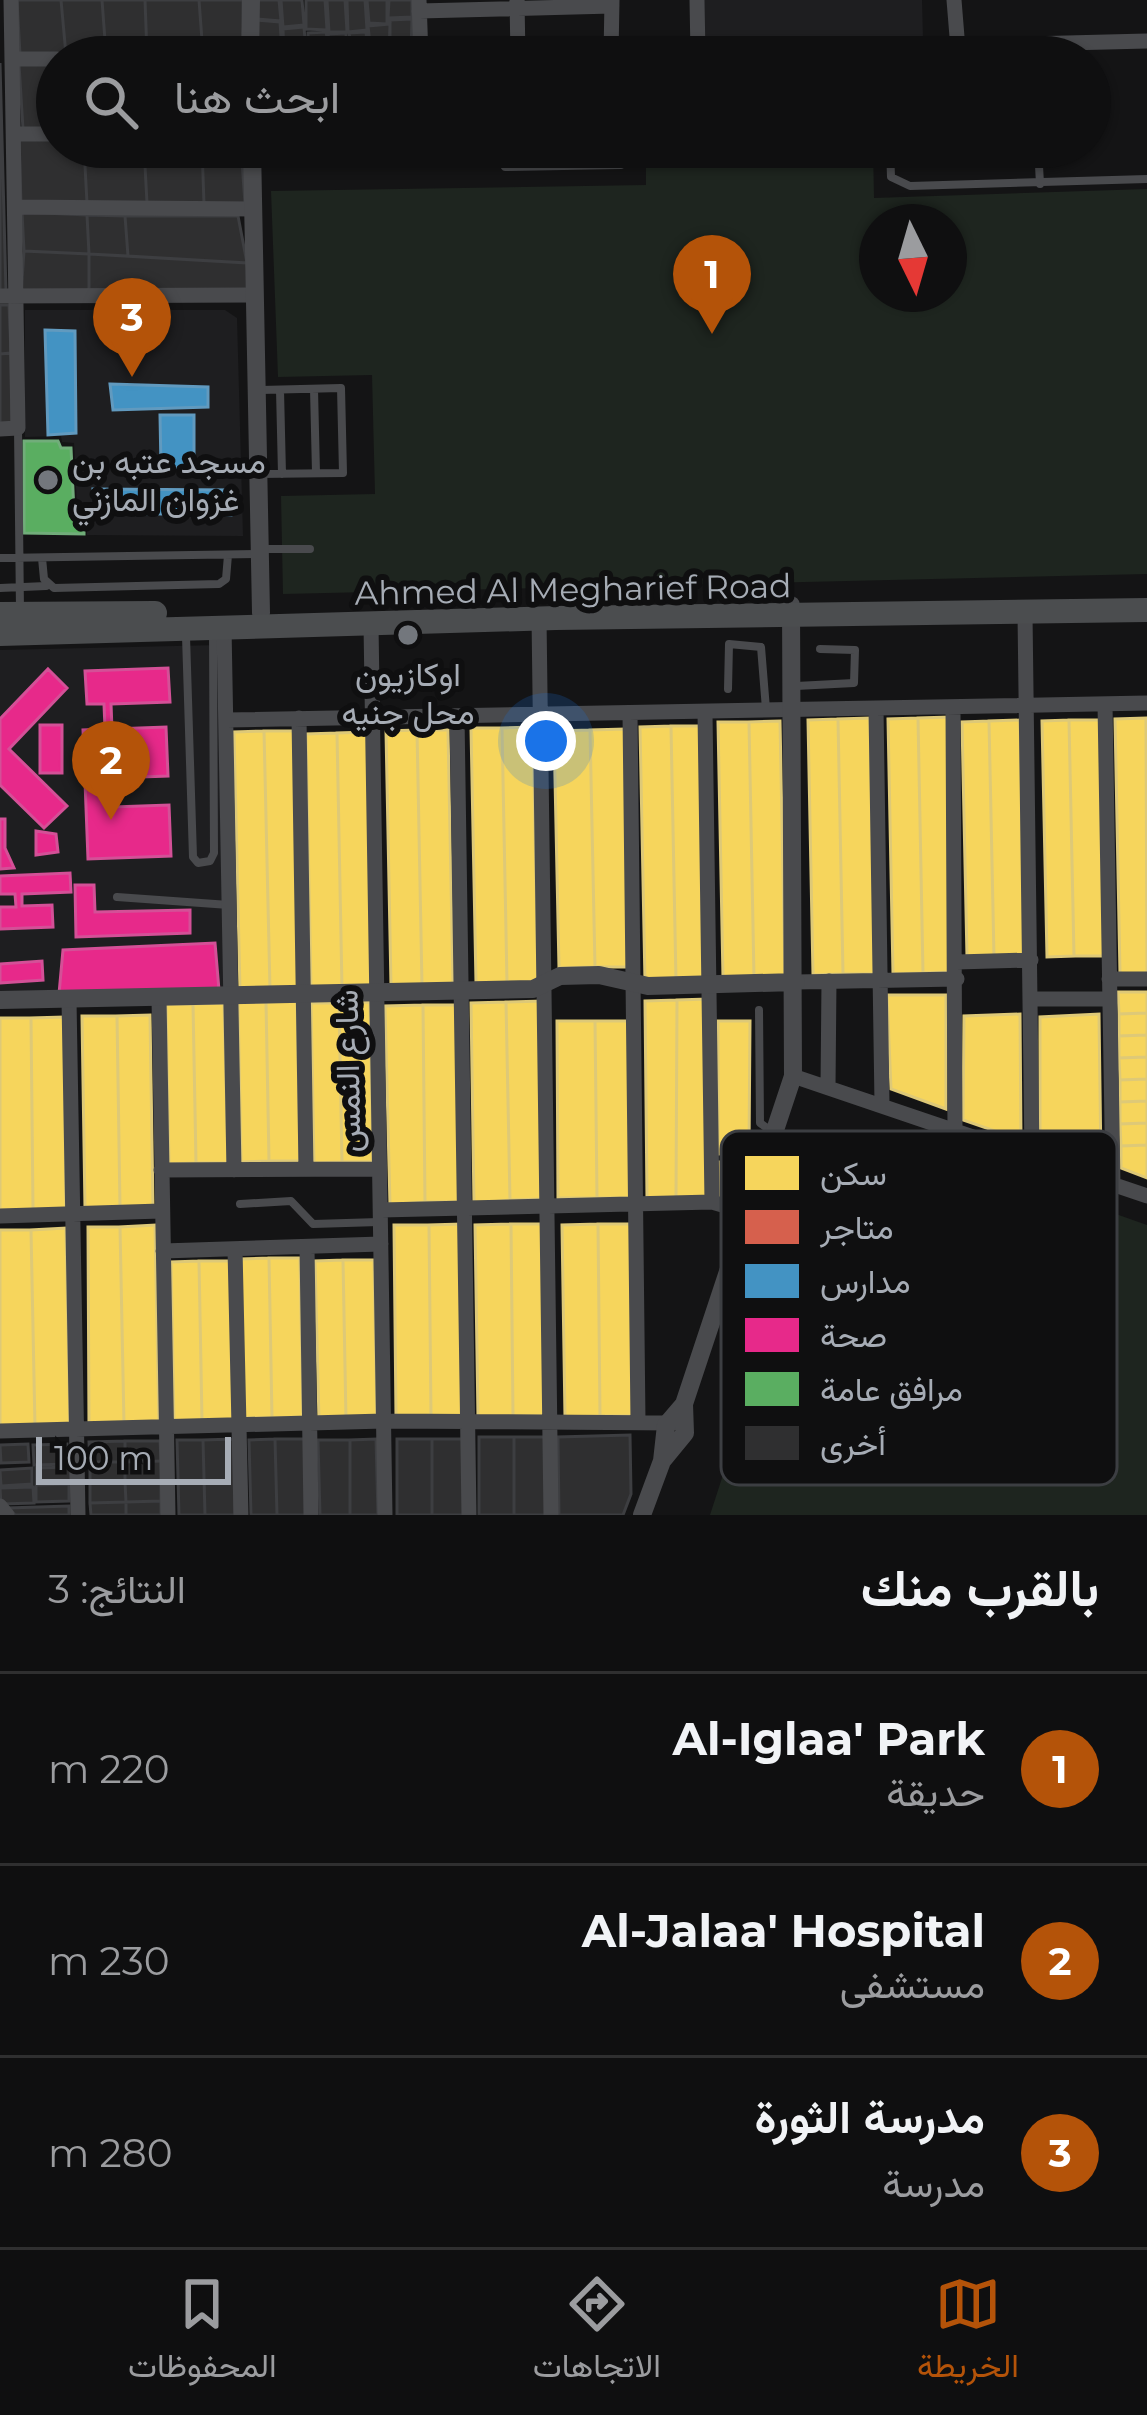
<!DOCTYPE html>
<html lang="ar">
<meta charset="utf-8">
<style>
body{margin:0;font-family:Montserrat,Vazirmatn,sans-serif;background:#1d1d1e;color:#f1f3f6;direction:rtl}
.compass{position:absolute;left:859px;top:204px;width:108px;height:108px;border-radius:50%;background:#0f0f10;box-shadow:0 3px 9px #0004;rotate:175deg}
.scale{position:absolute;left:36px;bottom:30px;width:195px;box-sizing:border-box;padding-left:12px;border:6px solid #a6acb5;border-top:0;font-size:33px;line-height:42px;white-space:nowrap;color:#a6acb5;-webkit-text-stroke:9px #0f0f10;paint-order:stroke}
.you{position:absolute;left:546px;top:741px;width:42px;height:42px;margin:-30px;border:9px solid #fff;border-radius:50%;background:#1a73e8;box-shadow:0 0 0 18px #1a73e833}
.badge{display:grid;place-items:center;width:78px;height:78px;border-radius:50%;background:#b45309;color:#fff;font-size:39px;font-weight:700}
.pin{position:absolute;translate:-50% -99px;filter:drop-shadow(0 3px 6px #0008)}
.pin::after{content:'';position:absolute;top:63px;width:42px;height:36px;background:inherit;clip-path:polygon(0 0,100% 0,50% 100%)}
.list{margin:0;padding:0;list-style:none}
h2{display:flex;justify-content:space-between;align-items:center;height:156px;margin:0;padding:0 48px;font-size:51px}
h2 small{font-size:39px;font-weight:400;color:#9b9c9f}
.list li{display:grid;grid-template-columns:78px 1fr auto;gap:36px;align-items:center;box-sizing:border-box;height:192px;padding:0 48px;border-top:3px solid #2f2f30}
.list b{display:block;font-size:45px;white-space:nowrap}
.list p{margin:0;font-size:39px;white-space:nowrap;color:#9b9c9f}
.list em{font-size:39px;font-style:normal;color:#9b9c9f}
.icon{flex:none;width:66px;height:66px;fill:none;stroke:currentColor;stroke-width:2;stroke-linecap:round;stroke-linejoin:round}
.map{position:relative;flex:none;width:1147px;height:1515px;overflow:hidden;direction:ltr}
.search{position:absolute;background:#0f0f10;box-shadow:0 3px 9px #0004;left:36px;right:36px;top:36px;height:132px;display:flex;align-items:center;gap:30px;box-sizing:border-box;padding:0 42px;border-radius:66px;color:#9b9c9f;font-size:45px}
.sheet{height:732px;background:#0f0f10}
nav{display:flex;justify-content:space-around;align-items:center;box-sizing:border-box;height:168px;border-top:3px solid #2f2f30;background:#0f0f10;font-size:33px;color:#9b9c9f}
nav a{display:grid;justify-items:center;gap:6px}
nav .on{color:#b45309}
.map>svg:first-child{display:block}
.built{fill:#1e1e20}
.green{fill:#1e251f;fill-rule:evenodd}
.homes{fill:#f6d55c;stroke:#dec977;stroke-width:3}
.schools{fill:#4393c3;stroke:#619abf;stroke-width:3}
.health{fill:#e7298a;stroke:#d45097;stroke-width:3}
.public{fill:#5aae61;stroke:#71ad7a;stroke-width:3}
.building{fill:#2f2f30;stroke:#3d3e41;stroke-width:3}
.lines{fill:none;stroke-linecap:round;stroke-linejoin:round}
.service{stroke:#494a4d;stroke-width:8}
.minor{stroke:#494a4d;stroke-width:15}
.tertiary{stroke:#494a4d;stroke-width:18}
.trunk{stroke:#4b4d4f;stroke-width:24}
.poi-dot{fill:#73777d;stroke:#0f0f10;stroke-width:4.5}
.labels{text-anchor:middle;stroke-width:12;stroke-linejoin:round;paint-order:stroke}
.poi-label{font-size:33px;fill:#a6acb5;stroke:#0f0f10;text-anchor:start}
.street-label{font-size:33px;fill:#a6acb5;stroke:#0f0f10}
.key{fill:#0f0f10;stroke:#3c3e42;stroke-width:3}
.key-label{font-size:33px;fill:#a6acb5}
</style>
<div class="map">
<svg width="1147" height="1515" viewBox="0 0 1147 1515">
<rect width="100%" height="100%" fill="#141415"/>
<path class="built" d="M704 0H922L923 39 705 44Z
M25 310H225L237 318 243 536 87 535V510L77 508 74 443 62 442 61 436 25 437Z
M219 645 225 990 0 996V650Z"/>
<path class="green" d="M646 147H873L874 198 1147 189V574L283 594 281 496 375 494 372 375 278 377 271 191 646 185ZM877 222H949V294H877Z
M1000 1173 1147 1225V1515H710L780 1299 932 1353Z"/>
<path class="homes" d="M950 717 955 972 923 973 918 718Z
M870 718 875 974H843L838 719Z
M918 718 923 973 893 974 888 719Z
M1146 718 1147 973 1120 974 1115 719Z
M838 719 843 974 813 975 808 720Z
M1020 720 1025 956 994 957 989 721Z
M1069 720 1074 956 1047 957 1042 721Z
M1069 720H1101L1106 956H1074Z
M780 721 785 976 754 977 749 722Z
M989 721 994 957H967L962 722Z
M718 722H749L754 977 723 978Z
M671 726 676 981 645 982 640 727Z
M671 726H702L707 981H676Z
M533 727 538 982 507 983 502 728Z
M471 728H502L507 983H476Z
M625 729 630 967H595L590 730Z
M417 730 422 985 391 986 386 731Z
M417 730H448L453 984 422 985Z
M590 730 595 967 559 968 554 731Z
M264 731 270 990 240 991 234 732Z
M264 731H294L300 989 270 990Z
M368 732 373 988H342L337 733Z
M337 733 342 988 311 989 306 734Z
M1118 992H1147V1013L1119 1014Z
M887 995H946V1109L891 1089Z
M708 999 709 1199H676L677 1000Z
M677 1000 676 1199H647L645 1001Z
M297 1001 300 1161H269L266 1002Z
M543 1001 546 1199 510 1200 506 1002Z
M238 1002H266L269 1161 241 1162Z
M370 1002 373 1162H342L339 1003Z
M506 1002 510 1200 474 1204 471 1003Z
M224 1003 228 1163H196L193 1004Z
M311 1003H339L342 1162 314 1163Z
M166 1004H193L196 1163 169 1164Z
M423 1005 425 1202 390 1205 385 1006Z
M423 1005H458L461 1202H425Z
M1147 1013V1035L1119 1036V1014Z
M1020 1014 1021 1140 963 1120 964 1016Z
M1099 1014 1101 1164 1040 1144V1017Z
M150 1015 153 1207H120L117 1016Z
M82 1016H117L120 1207 85 1208Z
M64 1017 66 1209 33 1210 31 1018Z
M0 1018H31L33 1210H0Z
M557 1021H595L597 1198H558Z
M595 1021H631L632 1198H597Z
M718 1021H750L749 1151 718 1154Z
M1147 1035V1057L1119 1058V1036Z
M1147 1057V1079L1120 1080 1119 1058Z
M1147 1079V1101L1120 1102V1080Z
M1147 1101V1123L1120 1124V1102Z
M1147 1123V1145L1121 1146 1120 1124Z
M1147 1145V1178L1121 1168V1146Z
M718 1162H746L730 1195 719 1196Z
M462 1224 464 1416H431L429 1225Z
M511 1224H544L546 1416H513Z
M511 1224 513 1416 478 1417 475 1225Z
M598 1224H631L633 1416H600Z
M598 1224 600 1416 565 1417 562 1225Z
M155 1225 159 1423 124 1424 120 1227Z
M394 1225H429L431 1416 396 1417Z
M88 1227H120L124 1424 89 1425Z
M66 1228 70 1426 35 1427 31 1230Z
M0 1230H31L35 1427 0 1428Z
M269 1258 272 1418H244L241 1259Z
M269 1258H300L303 1417 272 1418Z
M343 1260 346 1420 319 1421 315 1261Z
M343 1260H374L377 1419 346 1420Z
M199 1261 202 1421 174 1422 171 1262Z
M199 1261H230L233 1421H202Z"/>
<path class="schools" d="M45 330 75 331 76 433 48 435Z
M110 384 208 387V407L113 410Z
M160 415H194V468L161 467Z
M93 489 232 490 231 515 95 513Z"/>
<path class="health" d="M168 668 170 702 111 704 112 729 166 727 168 776 111 778 112 807 169 805 171 856 88 859 83 730 105 729 104 704H87L85 671Z
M48 669 67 688 9 749 67 806 44 828 0 785V719Z
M40 725H62V773H40Z
M0 819H5V848L14 868 0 869Z
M36 831 56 834 58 852 36 855Z
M70 873 71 892 22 894V906L52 905 53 927 0 929V907H16L15 894H0V876Z
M75 885H94L95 912 190 910V933L76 937Z
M215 943 219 990 59 994 63 950Z
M42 961 43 980 0 983V964Z"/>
<path class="public" d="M24 441H58L61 448H71L74 512 84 513V534L24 533Z"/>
<path class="building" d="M17 0H61L66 55 20 54Z
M61 0H102L106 54 66 55Z
M102 0H145L147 54H106Z
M145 0H199L203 54H147Z
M199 0H243L244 56 203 54Z
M255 0H279L281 21 257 19Z
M281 0H302L304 25 283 27Z
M306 0H325L327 30 306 29Z
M327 0H345L347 32H329Z
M347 0H365L367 30 348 32Z
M367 0H387V24L369 23Z
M389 0H412V17L388 18Z
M412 19 411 51H390V20Z
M256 20 280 22 282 54 259 55Z
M390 24 389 53 371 52 368 26Z
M304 27 306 52 284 54 283 29Z
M326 32 330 54H308V33Z
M366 32 368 51 353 53 349 33Z
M346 33 347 54 331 55 328 34Z
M0 63 6 292H0Z
M19 64H57V129H23Z
M19 138 57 139V147H84L87 203H21Z
M84 147H144L147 203H87Z
M144 147H202L204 204 147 203Z
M202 147H241L245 204H204Z
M22 212 87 215 89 254 24 251Z
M87 215 125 216 128 256 89 254Z
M125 216H238L247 263 128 256Z
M24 251 89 254V295H21Z
M89 254 247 263 249 291H89Z
M0 305H9L11 353 0 354Z
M11 353 12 425H0V354Z
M630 1435 631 1494 623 1515H559L558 1437Z
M479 1437H514V1515H479Z
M514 1437H547V1515H514Z
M234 1439 235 1515H205L203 1440Z
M275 1439 277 1515H251L249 1440Z
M275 1439H306L307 1515H277Z
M376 1439 378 1515H350V1440Z
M397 1439H432V1515H397Z
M432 1439H465L466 1515H432Z
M177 1440H203L205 1515H179Z
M318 1440H350V1515H320Z
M125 1441H160L161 1461 125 1462Z
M125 1441V1462H90L89 1442Z
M28 1444 29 1462 1 1463 0 1445Z
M67 1444 68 1464 34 1465 33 1445Z
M161 1461V1481L125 1482V1462Z
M90 1462H125V1482H90Z
M70 1467 71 1482 36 1483V1468Z
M32 1468V1484L1 1486 0 1470Z
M161 1481V1501L126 1502 125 1482Z
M90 1482H125L126 1502 90 1503Z
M69 1484V1501L36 1502V1485Z
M33 1487 34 1503 1 1504 0 1488Z
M161 1501V1515H126V1502Z
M126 1502V1515H91L90 1503Z
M69 1506V1515H15L9 1508Z"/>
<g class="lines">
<path class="service" d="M494 147 505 167 621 165 630 147
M890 147 891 177 910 186 1147 179
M1038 147 1040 184
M890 150 984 147
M314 389 316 473
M280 390 282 474
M18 428 20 611
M259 474 343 473 341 388 261 390
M264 549H310
M0 558 258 554
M42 558 44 579 54 588 219 584 226 579 228 555
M0 588 46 586
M186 636 193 857 198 863 210 861 214 853 213 632
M796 686 854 683 855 650 820 649
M728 689 729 644 761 647 766 709
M117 897 229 905
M759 1010 760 1123 774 1133
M240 1204 291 1201 313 1224 379 1222
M739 1250 897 1305 913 1304 980 1139
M772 1262 814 1147 824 1136 965 1178"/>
<path class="minor" d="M419 0 421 57
M517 0 518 57
M697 0 698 54
M954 0 958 49
M419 11 612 6
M611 55 612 0
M513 57 1147 41
M12 59H57
M14 134H57
M15 207 253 209
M0 296 254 295
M0 429 18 428 11 0
M1025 614 1032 1157
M539 618 551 1515
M371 625 385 1515
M224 627 234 1170
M1105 704 1113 1185
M953 707 955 1130
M876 708 882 1104
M705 713 712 1202
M630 714 638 1421
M457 716 469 1515
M299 718 306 1169
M227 720 1147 703
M957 962 1031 960
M1109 979H1147
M796 982 957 979
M159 998 168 1515
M1032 999H1109
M69 1000 78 1515
M793 1076 1147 1196
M828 1087 829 981
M161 1170 379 1169
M381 1210 712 1202 750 1213
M0 1216 161 1211
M307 1247 311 1515
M235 1249 241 1515
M163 1251 381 1244
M0 1431 384 1421 675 1423
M0 1506 7 1515"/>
<path class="tertiary" d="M250 57 251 0
M252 147 261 613
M0 1000 533 989 560 976 599 975 648 986 796 982
M662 1461 685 1433 684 1404 793 1076 791 605
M642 1515 662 1461 666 1425 684 1404"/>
<path class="trunk" d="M0 614 155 613
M0 634 556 618 1147 610"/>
</g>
<g class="poi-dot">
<circle cx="48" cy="480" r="12"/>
<circle cx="408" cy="635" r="12"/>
</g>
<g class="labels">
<g class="poi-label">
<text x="72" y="473">مسجد عتبه بن<tspan x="72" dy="38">غزوان المازني</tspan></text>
<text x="408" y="686" text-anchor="middle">اوكازيون<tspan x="408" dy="38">محل جنيه</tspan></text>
</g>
<g class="street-label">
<text transform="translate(573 589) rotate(-1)" y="12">Ahmed Al Megharief Road</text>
<text transform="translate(347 1071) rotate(-91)" y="12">شارع النمس</text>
</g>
</g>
<rect x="721" y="1131" width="396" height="354" rx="18" class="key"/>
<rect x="745" y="1156" width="54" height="34" fill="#f6d55c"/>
<rect x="745" y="1210" width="54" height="34" fill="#d6604d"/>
<rect x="745" y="1264" width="54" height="34" fill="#4393c3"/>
<rect x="745" y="1318" width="54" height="34" fill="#e7298a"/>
<rect x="745" y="1372" width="54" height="34" fill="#5aae61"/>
<rect x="745" y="1426" width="54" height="34" fill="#2f2f30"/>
<g class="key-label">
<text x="820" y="1185">سكن</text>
<text x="820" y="1239">متاجر</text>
<text x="820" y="1293">مدارس</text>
<text x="820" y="1347">صحة</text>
<text x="820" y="1401">مرافق عامة</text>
<text x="820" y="1455">أخرى</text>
</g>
</svg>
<svg class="compass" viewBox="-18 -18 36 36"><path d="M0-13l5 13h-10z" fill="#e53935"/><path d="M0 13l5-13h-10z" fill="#9b9c9f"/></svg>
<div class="scale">100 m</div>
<div class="you"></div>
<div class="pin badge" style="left:712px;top:334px">1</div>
<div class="pin badge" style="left:111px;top:820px">2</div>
<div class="pin badge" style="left:132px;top:377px">3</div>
<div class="search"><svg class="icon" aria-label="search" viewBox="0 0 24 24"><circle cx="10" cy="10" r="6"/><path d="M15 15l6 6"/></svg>ابحث هنا</div>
</div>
<section class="sheet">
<h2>بالقرب منك<small>النتائج: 3</small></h2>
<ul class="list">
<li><span class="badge">1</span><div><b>Al-Iglaa' Park</b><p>حديقة</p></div><em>220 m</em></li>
<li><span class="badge">2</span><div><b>Al-Jalaa' Hospital</b><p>مستشفى</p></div><em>230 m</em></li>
<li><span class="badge">3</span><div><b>مدرسة الثورة</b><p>مدرسة</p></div><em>280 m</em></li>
</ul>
</section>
<nav>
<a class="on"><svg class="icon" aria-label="map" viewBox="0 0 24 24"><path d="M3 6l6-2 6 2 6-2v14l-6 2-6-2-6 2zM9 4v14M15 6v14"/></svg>الخريطة</a>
<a><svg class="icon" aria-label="directions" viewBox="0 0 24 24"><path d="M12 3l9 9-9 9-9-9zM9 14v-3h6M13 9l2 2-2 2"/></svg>الاتجاهات</a>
<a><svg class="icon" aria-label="saved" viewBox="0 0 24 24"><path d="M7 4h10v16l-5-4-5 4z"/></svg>المحفوظات</a>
</nav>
